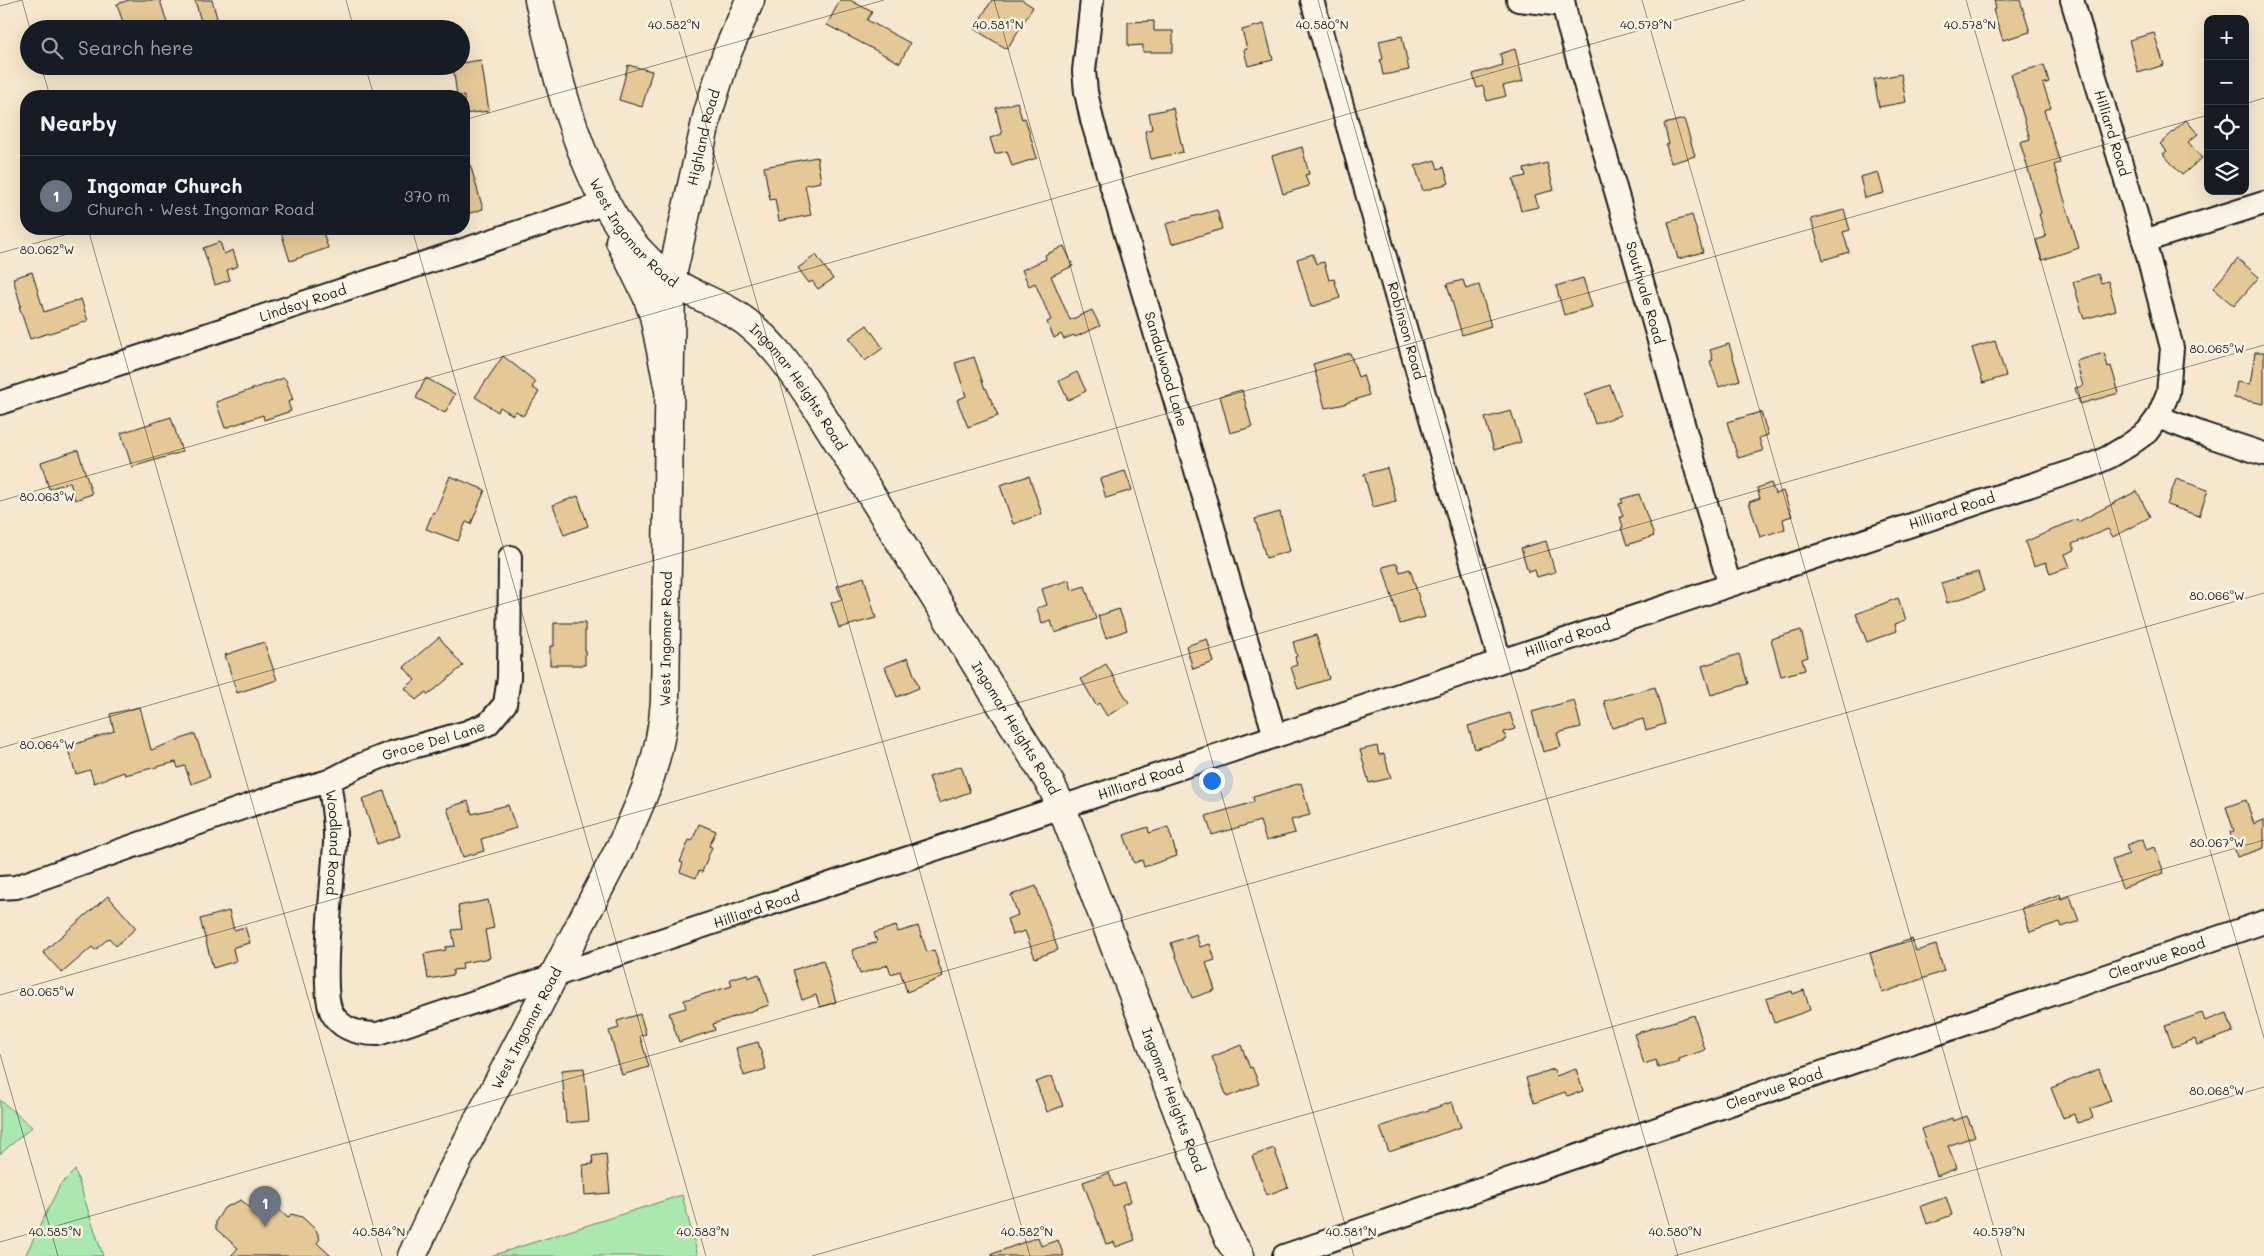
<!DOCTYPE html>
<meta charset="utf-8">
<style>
body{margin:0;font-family:Mali,sans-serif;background:#242831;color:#f1f3f6}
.controls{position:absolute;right:15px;top:15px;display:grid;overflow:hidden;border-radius:10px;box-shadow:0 5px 20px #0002}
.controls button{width:45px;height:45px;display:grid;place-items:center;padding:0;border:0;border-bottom:1px solid #363941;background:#171b24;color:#f1f3f6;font:25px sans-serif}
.you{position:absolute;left:1211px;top:780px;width:18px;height:18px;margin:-12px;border:4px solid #fff;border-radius:50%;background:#1a73e8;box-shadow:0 0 0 8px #1a73e833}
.badge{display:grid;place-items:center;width:32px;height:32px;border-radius:50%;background:#8c9099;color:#fff;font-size:16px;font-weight:700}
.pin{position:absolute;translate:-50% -41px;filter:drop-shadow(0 1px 2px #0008)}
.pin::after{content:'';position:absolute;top:26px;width:18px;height:15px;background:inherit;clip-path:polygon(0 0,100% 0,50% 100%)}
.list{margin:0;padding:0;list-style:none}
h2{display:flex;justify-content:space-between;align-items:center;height:65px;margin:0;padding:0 20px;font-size:21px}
h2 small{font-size:16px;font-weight:400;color:#9ea1a6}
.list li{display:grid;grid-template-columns:32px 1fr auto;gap:15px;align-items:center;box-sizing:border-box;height:80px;padding:0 20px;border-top:1px solid #363941}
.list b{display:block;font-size:19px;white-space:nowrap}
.list p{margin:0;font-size:16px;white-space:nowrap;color:#9ea1a6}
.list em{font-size:16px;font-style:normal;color:#9ea1a6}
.icon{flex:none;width:28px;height:28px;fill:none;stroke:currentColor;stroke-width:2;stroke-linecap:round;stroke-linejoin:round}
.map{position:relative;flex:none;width:2264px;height:1256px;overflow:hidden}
.search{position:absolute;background:#171b24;box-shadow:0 5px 20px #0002;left:20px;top:20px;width:450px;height:55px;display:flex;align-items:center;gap:12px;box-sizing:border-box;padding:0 18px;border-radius:28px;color:#9ea1a6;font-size:19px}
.panel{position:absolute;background:#171b24;box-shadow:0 5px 20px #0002;left:20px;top:90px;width:450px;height:145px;border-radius:20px}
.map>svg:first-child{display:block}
.green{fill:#aae8af;stroke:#638266}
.building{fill:#e4c898;stroke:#1c1c1c}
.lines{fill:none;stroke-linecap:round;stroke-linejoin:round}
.street-casing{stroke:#1c1c1c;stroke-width:26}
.secondary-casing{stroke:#1c1c1c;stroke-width:31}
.primary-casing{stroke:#1c1c1c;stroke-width:31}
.street{stroke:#fcf5e5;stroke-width:22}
.secondary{stroke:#fcf5e5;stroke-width:28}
.primary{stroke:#fcf5e5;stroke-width:28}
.ticks{fill:none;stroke:#1c1c1c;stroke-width:1;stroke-opacity:0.45}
.labels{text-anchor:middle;stroke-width:5;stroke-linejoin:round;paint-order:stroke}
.street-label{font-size:14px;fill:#1c1c1c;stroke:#fcf5e5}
.ticks-label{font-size:12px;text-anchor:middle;fill:#1c1c1c;stroke:#fcf5e5;stroke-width:5;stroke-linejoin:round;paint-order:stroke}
</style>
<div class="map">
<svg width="2264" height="1256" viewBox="0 0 2264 1256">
<rect width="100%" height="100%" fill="#f5e8ce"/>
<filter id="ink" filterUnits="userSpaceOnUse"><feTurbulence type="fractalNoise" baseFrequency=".02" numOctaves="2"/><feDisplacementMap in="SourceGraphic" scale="10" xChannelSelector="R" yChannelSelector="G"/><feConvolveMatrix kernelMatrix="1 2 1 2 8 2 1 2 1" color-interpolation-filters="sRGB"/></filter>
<g filter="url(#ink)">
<path class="green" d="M0 1100 32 1127 0 1154Z
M75 1170 103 1256H25L60 1185Z
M682 1195 698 1256H491Z"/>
<path class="building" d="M129 0H160L168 26 160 29H125L117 4Z
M195 0H212L220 29H203Z
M840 0H850L872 12 867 20 910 43 900 63 827 25Z
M992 0H1022L1033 7 1007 49 974 29Z
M1994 0H2020L2030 32 2003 40 1993 10 1996 9Z
M1154 21V31H1173V52H1143V45L1128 46V22Z
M1264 24 1273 60 1248 66 1244 50 1247 49 1242 30Z
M2154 33 2164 65 2138 73 2129 40Z
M1402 36 1409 70 1383 75 1380 60 1383 59 1379 41Z
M1515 49 1523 81 1503 86 1506 96 1487 101 1483 86 1477 88 1473 74 1503 65 1500 54Z
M481 60 489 111 464 114V96H457L453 66H461V63Z
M628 65 652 71 642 107 619 100Z
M2044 65 2049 82 2043 84 2051 108 2044 110 2060 163 2054 165 2079 248 2042 260 2036 240 2046 237 2039 214 2041 213 2020 142 2030 139 2011 74Z
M1901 74 1906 102 1879 107 1874 79Z
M1017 102 1022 119 1025 118 1037 158 1012 166 1007 151 995 154 990 138 1002 134 996 108Z
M1173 108 1183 152 1151 159 1145 131 1152 129 1149 113Z
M1684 119 1695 156 1671 163 1666 145 1669 144 1664 124Z
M2186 120 2198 134 2188 142 2202 158 2182 175 2163 154 2167 151 2160 144Z
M1302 147 1309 174 1305 175 1309 186 1283 194 1272 156Z
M468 157 483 209 464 215V158Z
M817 157 821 182 805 185 811 215 779 221 775 199 770 200 764 167Z
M1435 160 1438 169 1444 167 1449 183 1423 191 1415 166Z
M1547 163 1554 190 1535 195 1538 207 1521 211 1513 179 1526 176 1524 169Z
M1878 172 1884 193 1865 198 1860 177Z
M1217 210 1222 229 1172 244 1166 224Z
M1844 210 1850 230 1843 232 1849 252 1823 260 1811 219Z
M1692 215 1703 252 1678 259 1668 222Z
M280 229H322L328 248 290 261Z
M220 242 224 254 233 250 238 266 227 270 230 280 215 285 203 248Z
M1064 246 1073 266 1051 276 1070 320 1092 310 1100 326 1075 337 1074 335 1064 339 1061 334 1054 338 1047 322 1051 320 1035 283 1029 286 1022 270 1046 259 1045 255Z
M1313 254 1316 264 1324 262 1329 280 1334 279 1340 298 1311 307 1297 259Z
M816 255 833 279 818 289 812 281 809 283 798 268Z
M2238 259 2259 277 2234 306 2213 288Z
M32 272 44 312 81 299 88 321 30 339 19 306H21L13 278Z
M2098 274 2101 283 2108 281 2116 310 2084 319 2073 282Z
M1583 278 1592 307 1564 315 1556 286Z
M1463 280 1466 289 1479 285 1491 326 1462 335 1447 284Z
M867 325 883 348 865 361 849 338Z
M1995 341 2006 376 1983 383 1972 348Z
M1729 344 1740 380 1719 387 1710 361 1713 360 1710 350Z
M2255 352H2264V404L2234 398 2237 382 2250 384Z
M1350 353 1358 377 1363 375 1369 395 1341 405 1325 408 1313 364Z
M2104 353 2108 367 2111 366 2119 393 2080 404 2075 388 2083 386 2076 361Z
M503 356 536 382 532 387 539 392 523 416 516 411 513 415 500 407 498 412 475 397Z
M974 357 985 389 986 388 998 416 968 427 957 400 966 396 955 363Z
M1077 372 1086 391 1068 400 1059 381Z
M284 378 286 380 293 400 288 402 291 411 264 420 263 415 225 428 216 402Z
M426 378 455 394 445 413 416 398Z
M1610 385 1621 415 1595 424 1585 394Z
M1242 390 1252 427 1230 433 1220 396Z
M1511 411 1521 442 1494 450 1485 418Z
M1761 412 1768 435 1759 438 1763 451 1738 458 1727 422Z
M171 417 182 452 132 467 121 433Z
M78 450 92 494 75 500 70 482 49 489 41 462Z
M1387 468 1396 501 1373 507 1364 474Z
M1125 471 1132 490 1106 498 1100 479Z
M450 476 485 490 471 524 466 522 458 541 426 529 433 512 435 513Z
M1029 476 1042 514 1013 524 1000 485Z
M2176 479 2208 490 2199 516 2167 505Z
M1771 483 1775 494 1783 491 1792 516 1783 519 1785 529 1760 537 1749 502 1760 498 1757 488Z
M2137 491 2150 517 2113 537 2108 529 2072 544 2075 550 2065 554 2070 567 2050 574 2046 562 2034 566 2025 542 2077 519 2078 522Z
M1639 494 1654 536 1627 545 1621 528 1623 527 1620 517H1623L1619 504 1623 503 1621 499Z
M578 496 588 526 564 535 553 505Z
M1280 512 1290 551 1266 558 1255 519Z
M1546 541 1555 572 1537 577 1535 570 1528 572 1521 548Z
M1397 563 1400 572 1410 569 1425 617 1400 624 1383 567Z
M1978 572 1984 591 1947 603 1941 583Z
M864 577 876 618 839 628 831 603 842 599 837 586Z
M1069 580 1072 590 1085 586 1096 619 1055 633 1051 621 1042 624 1037 608 1047 605 1042 589Z
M1898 598 1906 620 1895 624 1897 631 1867 642 1856 614Z
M1119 609 1127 630 1106 638 1098 616Z
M554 623H585V665H550V646H554Z
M1801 630 1808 657 1802 659 1805 670 1781 676 1771 639Z
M1316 635 1329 679 1298 689 1291 667 1297 665 1295 657 1297 656 1293 642Z
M439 637 463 666 428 695 426 692 416 700 405 688 415 680 404 667Z
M1207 639 1214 662 1193 669 1186 646Z
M264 642 277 680 237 693 225 655Z
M1739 654 1748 684 1711 695 1702 666Z
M908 658 919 688 897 697 885 667Z
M1106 664 1129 703 1107 716 1099 703 1096 705 1081 679Z
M1655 687 1665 724 1646 730 1643 719 1612 728 1604 701Z
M1574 700 1581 727 1557 733 1561 747 1543 752 1532 712Z
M140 707 151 750 195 734 210 777 191 784 185 766 178 768 176 762 125 775 124 772 94 783 90 770 76 774 67 747 114 731 110 714Z
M1510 713 1515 729 1504 732 1506 740 1475 749 1468 726Z
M1377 746 1379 755 1384 754 1391 778 1369 783 1360 750Z
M961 766 970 792 939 803 929 777Z
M1301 783 1310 815 1291 820 1295 833 1266 841 1260 821 1212 835 1206 816 1254 802 1253 797Z
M384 791 400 836 377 844 362 799Z
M2246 800 2254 824 2264 820V848L2237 857 2230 832 2234 831 2226 807Z
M468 801 472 814 508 805 516 828 481 839 484 851 463 857 447 808Z
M699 824 716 831 709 846 712 847 702 872 699 871 696 878 680 872 683 863 680 862 689 840 692 841Z
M1148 827 1149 833 1168 827 1177 856 1144 867 1142 860 1134 863 1124 835Z
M2143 839 2146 850 2155 847 2164 873 2122 888 2112 860 2129 854 2126 845Z
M1036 886 1058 950 1035 958 1025 931 1012 935 1007 919 1018 915 1011 895Z
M2060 894 2061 899 2070 896 2079 921 2062 927 2060 922 2030 932 2022 908Z
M108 896 136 928 116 946 109 938 95 950 92 947 62 973 43 952Z
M488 900 494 928 485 930 490 958 462 963 463 969 453 970V975L428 979 424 954 446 950 445 947 455 946 452 930 462 929 458 906Z
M229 911 234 930 245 927 250 943 234 947 233 949 236 961 213 968 200 919Z
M896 926 898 932 918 926 927 952 934 950 943 977 907 992 900 971 891 974 888 965 860 974 852 950 877 942 874 933Z
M1196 934 1200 947 1210 944 1215 960 1206 963 1215 990 1192 998 1171 943Z
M1912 939 1916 951 1936 945 1944 971 1882 993 1870 953Z
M823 960 836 1002 820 1007 816 995 802 1000 793 970Z
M747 974 748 978 759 974 769 1005 713 1024 715 1030 679 1042 669 1013 686 1008 684 1000 732 986 730 979Z
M1804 990 1810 1010 1774 1023 1766 999 1792 991 1793 994Z
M2202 1013 2205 1021 2227 1013 2233 1032 2197 1045 2195 1039 2173 1047 2165 1026Z
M640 1014 646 1034 640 1036 649 1067 622 1075 609 1031 619 1028 617 1021Z
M1694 1015 1705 1050 1679 1059 1680 1062 1658 1068 1656 1060 1644 1064 1634 1034Z
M758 1042 766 1069 744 1076 736 1048Z
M1241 1045 1250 1068 1252 1067 1259 1084 1227 1097 1212 1057Z
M584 1068 589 1121 566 1123 562 1070Z
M1554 1069 1556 1076 1576 1069 1583 1091 1567 1096 1565 1092 1534 1103 1526 1078Z
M2099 1069 2111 1101 2090 1109 2093 1118 2077 1123 2074 1114 2063 1118 2051 1088Z
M1052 1076 1063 1106 1047 1112 1036 1082Z
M1452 1102 1461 1127 1389 1152 1380 1127Z
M1967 1116 1975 1136 1948 1146 1957 1168 1937 1176 1921 1129 1952 1118 1953 1121Z
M1274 1148 1288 1187 1267 1195 1252 1156Z
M606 1154 610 1193 585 1195 583 1165 593 1164 592 1156Z
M1109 1173 1114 1187 1125 1183 1131 1201 1122 1205 1135 1240 1116 1247 1114 1242 1106 1244 1083 1182Z
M1946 1197 1952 1215 1927 1224 1921 1206Z
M241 1200 264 1219 275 1206 288 1218 291 1214 302 1217 316 1230 320 1239 317 1243 331 1256H231L238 1248 216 1229V1221L224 1208Z
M1038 1237 1041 1246 1058 1240 1064 1256H992V1254Z"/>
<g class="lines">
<g class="street-casing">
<g id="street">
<path id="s1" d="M1092 0 1084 71 1086 92 1092 120 1275 736"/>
<path id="s2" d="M1312 0 1500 661"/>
<path d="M1518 0 1563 5"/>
<path id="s3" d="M1563 0 1568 25 1729 583"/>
<path d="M2144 241 2264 203"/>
<path id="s4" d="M0 403 606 203"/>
<path d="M2158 417 2203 434 2264 454"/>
<path id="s5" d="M329 781C332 801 336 821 335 842 334 875 319 990 332 1013 341 1030 361 1034 378 1034 950 848 1517 652 2089 466L2109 457 2129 445 2147 432 2158 417 2168 393 2172 348 2144 241 2072 0"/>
<path id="s6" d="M0 888 16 887 282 794 329 781 356 767 391 753 467 732 488 724 505 704 509 678 510 557"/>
<path id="s7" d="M1284 1256 2264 922"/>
</g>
</g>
<g class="secondary-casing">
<g id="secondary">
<path id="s8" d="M412 1256 447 1181 620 848C644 797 661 758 665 701L671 280 708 113 727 53 750 0"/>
</g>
</g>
<g class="primary-casing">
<g id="primary">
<path id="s9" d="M539 0C556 73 577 160 618 224 632 245 650 263 669 279 686 292 713 301 733 313 772 337 796 376 821 414L1051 785 1062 808 1213 1204 1230 1241 1240 1256"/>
<path d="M620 241 647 296 654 316 669 390"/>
</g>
</g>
<use href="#street" class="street"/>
<use href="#secondary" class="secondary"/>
<use href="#primary" class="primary"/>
</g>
</g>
<path class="ticks" d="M22 0 30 29M346 0 354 29M670 0 1030 1256M994 0 1354 1256M1318 0 1678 1256M1642 0 2002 1256M1966 0 2264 1038M0 6 22 0M41 66 50 96M365 66 374 96M2245 104 2264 98M464 120 884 0M88 229 382 1256M412 229 706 1256M0 253 86 229M0 501 1745 0M0 748 2208 115M0 995 2264 345M0 1054 58 1256M0 1242 2264 593M812 1256 2264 840M1674 1256 2264 1087"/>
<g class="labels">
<g class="street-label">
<text transform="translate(2112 133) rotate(73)" y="5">Hilliard Road</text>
<text dy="5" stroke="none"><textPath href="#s8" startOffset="1180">Highland Road</textPath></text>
<text dy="5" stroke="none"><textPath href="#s9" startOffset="255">West Ingomar Road</textPath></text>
<text dy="5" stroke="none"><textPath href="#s3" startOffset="304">Southvale Road</textPath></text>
<text dy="5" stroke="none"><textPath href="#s4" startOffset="319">Lindsay Road</textPath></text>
<text dy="5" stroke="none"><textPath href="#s2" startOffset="344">Robinson Road</textPath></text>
<text dy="5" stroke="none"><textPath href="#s1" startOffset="381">Sandalwood Lane</textPath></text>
<text dy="5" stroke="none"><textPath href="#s9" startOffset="486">Ingomar Heights Road</textPath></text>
<text dy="5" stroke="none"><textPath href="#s5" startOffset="1945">Hilliard Road</textPath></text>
<text dy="5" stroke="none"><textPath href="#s5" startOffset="1540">Hilliard Road</textPath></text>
<text dy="5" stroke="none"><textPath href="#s8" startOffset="675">West Ingomar Road</textPath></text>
<text dy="5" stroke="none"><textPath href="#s9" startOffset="891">Ingomar Heights Road</textPath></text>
<text dy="5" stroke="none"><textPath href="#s6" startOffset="459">Grace Del Lane</textPath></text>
<text dy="5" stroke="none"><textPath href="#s5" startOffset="1090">Hilliard Road</textPath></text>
<text dy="5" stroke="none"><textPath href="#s5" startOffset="62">Woodland Road</textPath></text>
<text dy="5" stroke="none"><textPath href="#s5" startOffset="685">Hilliard Road</textPath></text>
<text dy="5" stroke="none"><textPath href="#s7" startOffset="922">Clearvue Road</textPath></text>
<text dy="5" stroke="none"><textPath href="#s8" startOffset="255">West Ingomar Road</textPath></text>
<text dy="5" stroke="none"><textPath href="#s7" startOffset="518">Clearvue Road</textPath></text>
<text dy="5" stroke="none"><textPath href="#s9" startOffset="1296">Ingomar Heights Road</textPath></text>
</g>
</g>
<g class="ticks-label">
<text x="674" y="29">40.582°N</text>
<text x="998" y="29">40.581°N</text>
<text x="1322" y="29">40.580°N</text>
<text x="1646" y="29">40.579°N</text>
<text x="1970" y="29">40.578°N</text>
<text x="47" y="254">80.062°W</text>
<text x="2217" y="353">80.065°W</text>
<text x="47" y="501">80.063°W</text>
<text x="2217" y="600">80.066°W</text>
<text x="47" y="749">80.064°W</text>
<text x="2217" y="847">80.067°W</text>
<text x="47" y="996">80.065°W</text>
<text x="2217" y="1095">80.068°W</text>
<text x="55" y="1236">40.585°N</text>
<text x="379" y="1236">40.584°N</text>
<text x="703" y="1236">40.583°N</text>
<text x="1027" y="1236">40.582°N</text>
<text x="1351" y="1236">40.581°N</text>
<text x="1675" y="1236">40.580°N</text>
<text x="1999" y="1236">40.579°N</text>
</g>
</svg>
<div class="controls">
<button>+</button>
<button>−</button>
<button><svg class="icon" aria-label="locate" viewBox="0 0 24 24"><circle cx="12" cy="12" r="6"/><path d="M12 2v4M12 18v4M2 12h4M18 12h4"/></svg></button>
<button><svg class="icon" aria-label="layers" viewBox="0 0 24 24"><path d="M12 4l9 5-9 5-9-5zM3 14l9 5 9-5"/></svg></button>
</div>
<div class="you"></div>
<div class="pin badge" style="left:265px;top:1227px;background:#6b7280">1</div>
<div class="search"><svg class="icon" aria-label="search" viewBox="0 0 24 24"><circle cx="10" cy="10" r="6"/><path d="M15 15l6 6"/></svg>Search here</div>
<section class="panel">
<h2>Nearby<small></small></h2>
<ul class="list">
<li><span class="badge" style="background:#6b7280">1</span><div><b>Ingomar Church</b><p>Church · West Ingomar Road</p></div><em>370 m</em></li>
</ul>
</section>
</div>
